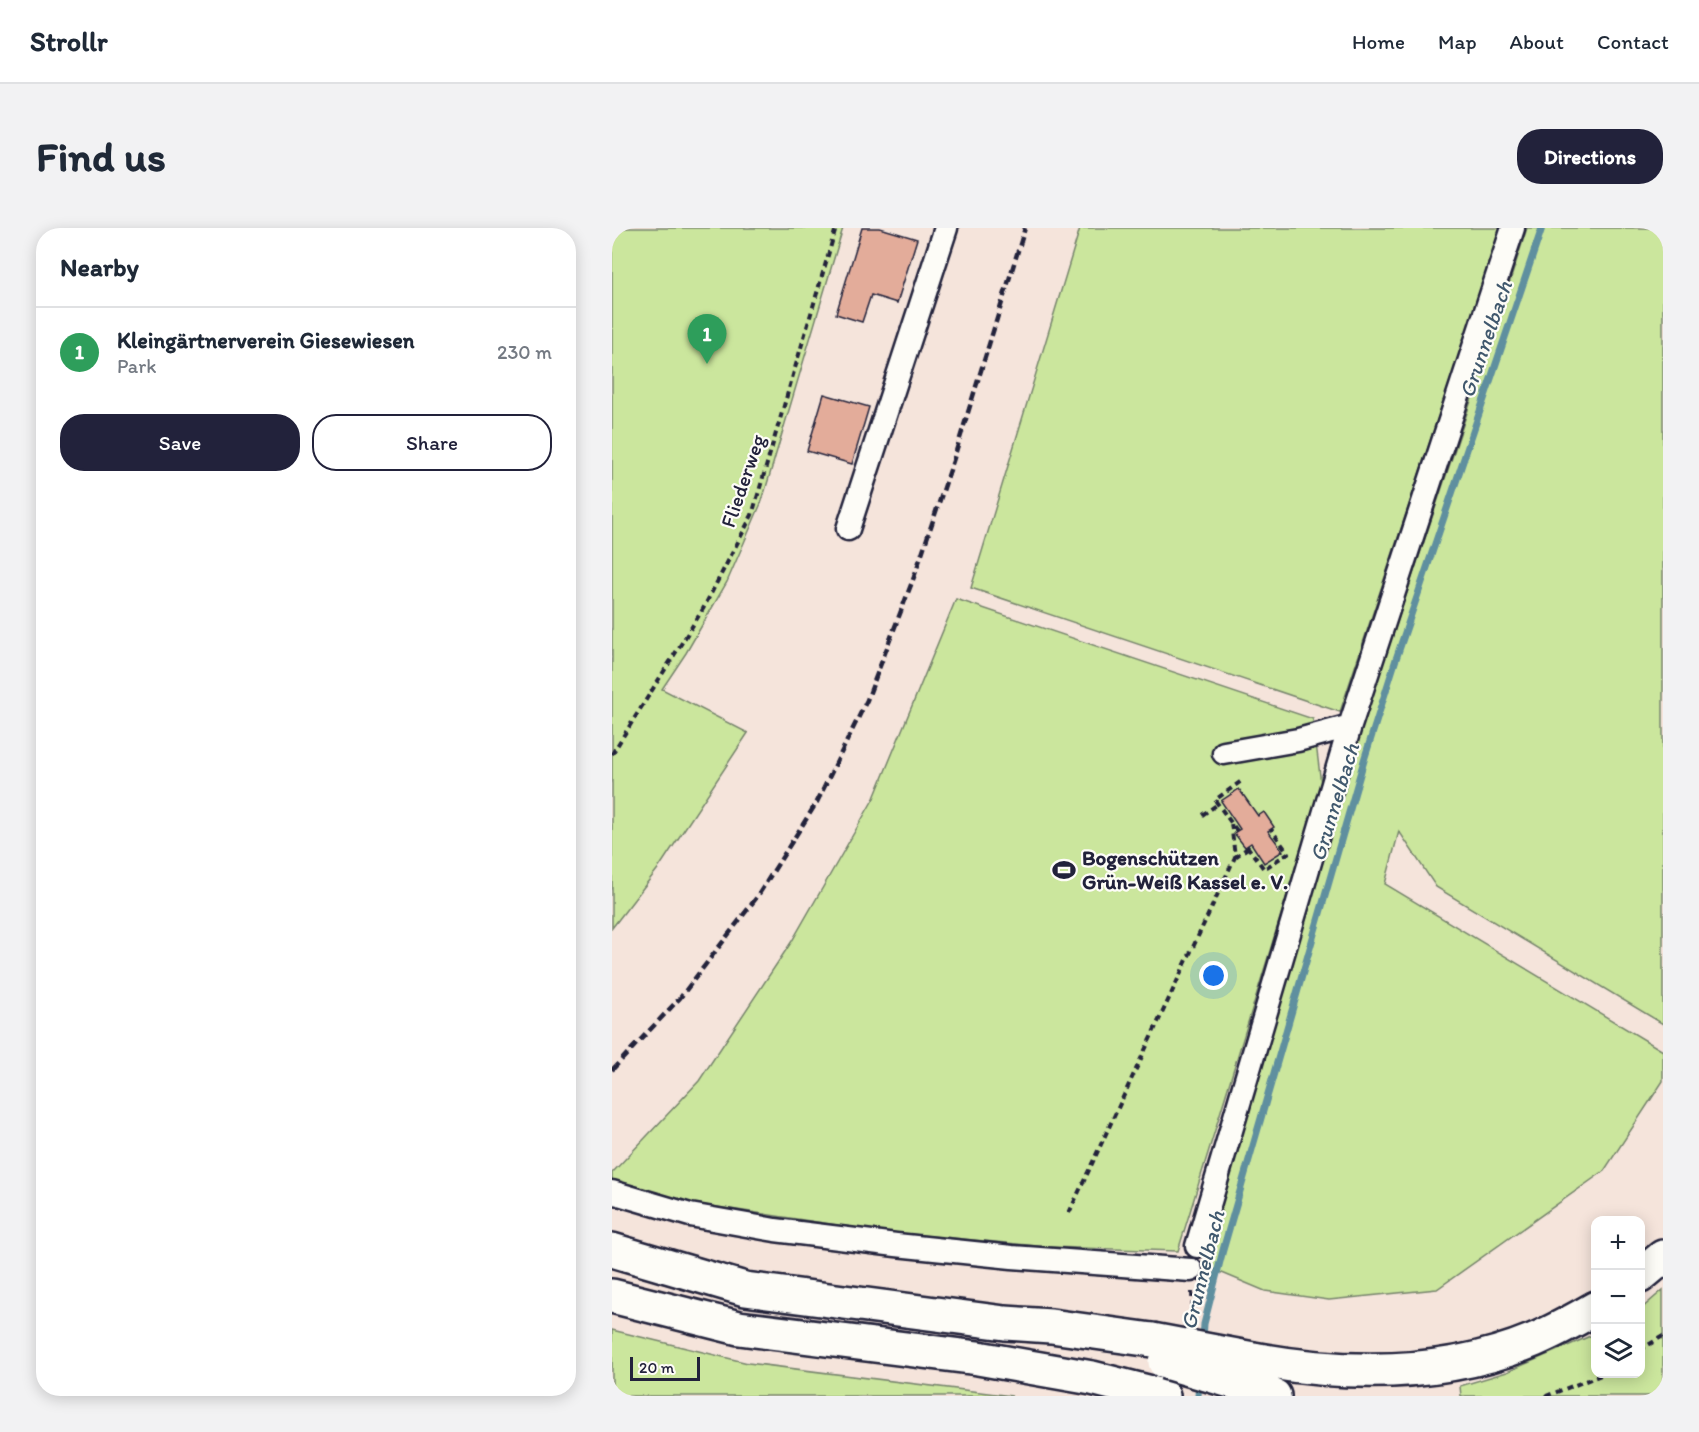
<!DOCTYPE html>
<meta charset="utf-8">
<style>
body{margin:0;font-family:Itim,sans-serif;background:#f2f2f3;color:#1f2937}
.controls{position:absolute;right:18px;bottom:18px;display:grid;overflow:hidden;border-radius:12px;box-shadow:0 3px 15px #0003}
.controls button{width:54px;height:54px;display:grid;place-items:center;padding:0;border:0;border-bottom:2px solid #e0e1e3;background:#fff;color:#1f2937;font:30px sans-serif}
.scale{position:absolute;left:18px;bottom:15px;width:70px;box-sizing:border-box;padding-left:6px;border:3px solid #22223b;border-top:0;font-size:16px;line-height:21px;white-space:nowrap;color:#22223b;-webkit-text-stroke:4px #fdfcf7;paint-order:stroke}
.you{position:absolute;left:602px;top:748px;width:21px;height:21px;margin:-15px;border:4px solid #fff;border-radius:50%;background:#1a73e8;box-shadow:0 0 0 9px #1a73e833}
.badge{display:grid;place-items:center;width:39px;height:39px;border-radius:50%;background:#22223b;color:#fff;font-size:20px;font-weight:700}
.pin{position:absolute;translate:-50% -50px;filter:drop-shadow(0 2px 3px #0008)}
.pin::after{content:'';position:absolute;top:32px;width:21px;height:18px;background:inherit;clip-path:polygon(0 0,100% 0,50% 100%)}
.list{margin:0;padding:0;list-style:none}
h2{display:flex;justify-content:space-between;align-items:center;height:78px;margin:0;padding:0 24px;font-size:26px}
h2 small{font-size:20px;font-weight:400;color:#747a83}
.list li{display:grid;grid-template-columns:39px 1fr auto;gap:18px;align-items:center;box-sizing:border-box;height:90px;padding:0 24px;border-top:2px solid #e0e1e3}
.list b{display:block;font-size:22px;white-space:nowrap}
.list p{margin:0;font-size:20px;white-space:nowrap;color:#747a83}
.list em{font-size:20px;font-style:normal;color:#747a83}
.actions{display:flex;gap:12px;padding:18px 24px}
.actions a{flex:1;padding:14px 0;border:2px solid #22223b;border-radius:24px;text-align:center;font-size:21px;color:#22223b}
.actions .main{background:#22223b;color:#fff}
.icon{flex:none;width:33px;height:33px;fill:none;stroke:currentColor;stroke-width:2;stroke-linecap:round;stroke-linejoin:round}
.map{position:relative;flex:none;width:1051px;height:1168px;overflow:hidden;border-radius:24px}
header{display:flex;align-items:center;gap:36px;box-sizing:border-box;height:84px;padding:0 30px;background:#fff;border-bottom:2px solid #e0e1e3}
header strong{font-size:28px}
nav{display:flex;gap:33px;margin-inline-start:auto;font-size:21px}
.intro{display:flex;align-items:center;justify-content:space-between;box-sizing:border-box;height:144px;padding:0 36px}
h1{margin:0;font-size:42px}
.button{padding:15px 27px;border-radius:24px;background:#22223b;color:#fff;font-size:21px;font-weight:700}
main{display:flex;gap:36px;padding:0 36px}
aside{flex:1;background:#fff;border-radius:24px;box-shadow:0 3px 15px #0003}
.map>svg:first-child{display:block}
.green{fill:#cbe69d;stroke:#76846c;stroke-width:1.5}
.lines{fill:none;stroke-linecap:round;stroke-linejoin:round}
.stream{stroke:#5f8f9f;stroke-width:7}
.building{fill:#e3ac9a;stroke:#22223b;stroke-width:1.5}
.minor-casing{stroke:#22223b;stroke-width:27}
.highway-casing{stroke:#22223b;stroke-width:38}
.path{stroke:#22223b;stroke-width:4;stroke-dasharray:6 4.5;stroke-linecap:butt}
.minor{stroke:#fdfcf7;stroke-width:22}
.highway{stroke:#fdfcf7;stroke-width:33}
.rail{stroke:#22223b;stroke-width:4.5;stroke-dasharray:9 4.5;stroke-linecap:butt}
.highway-bridge-casing{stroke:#22223b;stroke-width:38;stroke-linecap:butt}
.highway-bridge{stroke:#fdfcf7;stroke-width:33}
.labels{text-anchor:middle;stroke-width:4.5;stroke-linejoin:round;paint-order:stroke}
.street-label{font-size:21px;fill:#22223b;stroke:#fdfcf7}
.poi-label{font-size:21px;font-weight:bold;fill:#22223b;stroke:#fdfcf7;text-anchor:start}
.water-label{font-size:22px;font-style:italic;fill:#40586d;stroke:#fdfcf7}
</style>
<header>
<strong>Strollr</strong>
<nav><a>Home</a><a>Map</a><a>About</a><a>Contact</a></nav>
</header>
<div class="intro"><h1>Find us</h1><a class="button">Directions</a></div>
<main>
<aside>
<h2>Nearby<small></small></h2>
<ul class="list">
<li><span class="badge" style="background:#2e9e5b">1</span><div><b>Kleingärtnerverein Giesewiesen</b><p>Park</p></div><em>230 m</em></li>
</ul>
<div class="actions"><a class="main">Save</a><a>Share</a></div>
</aside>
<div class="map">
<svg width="1051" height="1168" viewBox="0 0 1051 1168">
<rect width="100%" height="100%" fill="#f5e4db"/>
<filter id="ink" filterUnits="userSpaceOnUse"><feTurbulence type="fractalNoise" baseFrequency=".0167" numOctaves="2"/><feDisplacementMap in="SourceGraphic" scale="12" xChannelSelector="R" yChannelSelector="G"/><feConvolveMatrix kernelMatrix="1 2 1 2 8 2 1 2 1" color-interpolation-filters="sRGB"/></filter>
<g filter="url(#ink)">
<path class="green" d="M0 0H231L150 273 115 354 74 425 50 461 136 505 48 638 0 700Z
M468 0H889L728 484 359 360Z
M915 0H1051V796L824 659 787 603 773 656 1051 823V853L992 943 825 1061 717 1072 653 1063 591 1037 744 517 872 134Z
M344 371 701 491 709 556 566 1023 436 1019 265 1003 78 975 0 953V945L87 853 180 713 262 570Z
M1051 1062V1168H849L848 1158 895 1144 983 1106 984 1146H1028L1029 1081Z
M0 1102 136 1135 400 1168H0Z"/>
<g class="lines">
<path class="stream" d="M591 1112 592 1096 611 1022 753 529 784 431 930 0
M586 1168 587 1153"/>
</g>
<path class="building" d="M250 0H268L305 11 285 75 259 67 250 94 224 86Z
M212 166 257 179 240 236 195 223Z
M627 561 646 588 652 584 662 599 656 603 671 623 652 635 639 615 633 619 622 605 628 601 609 573Z"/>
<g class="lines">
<g class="minor-casing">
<path id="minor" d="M236 301 334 0
M612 525 686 512 738 498
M0 964 78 987 163 1002 284 1017 400 1029 579 1042
M585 1018 738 498 901 0"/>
</g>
<g class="highway-casing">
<path id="highway" d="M0 1022 133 1061 393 1095 439 1098 540 1112
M1028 1048 1051 1029
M0 1068 127 1100 366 1130 480 1150 551 1168
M641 1131C734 1148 833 1149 922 1112 943 1103 963 1092 984 1080
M632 1157 662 1168"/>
</g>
<path class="path" d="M0 526 91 381 140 287 224 0
M590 587 606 576
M625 603 603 572 631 552
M635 618 652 641 676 625 659 601
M623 629 637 619
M457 985 623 629 619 594
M580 1064 581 1092
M1028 1122 1051 1108
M934 1168 992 1146"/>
<use href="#minor" class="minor"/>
<use href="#highway" class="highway"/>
<path class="rail" d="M0 842 68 770 145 669 205 574 255 472 302 349 341 233 413 0"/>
<g class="highway-bridge-casing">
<path id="highway-bridge" d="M540 1112 641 1131
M553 1134 632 1157"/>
</g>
<use href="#highway-bridge" class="highway-bridge"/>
</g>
</g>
<defs>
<g id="stadium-bare" transform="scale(1.8)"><path d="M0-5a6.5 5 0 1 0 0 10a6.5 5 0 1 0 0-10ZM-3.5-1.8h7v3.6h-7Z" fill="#22223b" stroke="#fdfcf7" stroke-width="2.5" paint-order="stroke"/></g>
</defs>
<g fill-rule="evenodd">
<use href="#stadium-bare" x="452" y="642"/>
</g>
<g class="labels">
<g class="street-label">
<text transform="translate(131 253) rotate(-71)" y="7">Fliederweg</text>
</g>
<g class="poi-label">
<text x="470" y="637">Bogenschützen<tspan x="470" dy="24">Grün-Weiß Kassel e. V.</tspan></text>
</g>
<g class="water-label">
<text transform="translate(873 111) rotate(-71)" y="8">Grunnelbach</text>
<text transform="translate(722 574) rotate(-73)" y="8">Grunnelbach</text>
<text transform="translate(590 1042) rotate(-76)" y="8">Grunnelbach</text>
</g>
</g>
</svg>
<div class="controls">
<button>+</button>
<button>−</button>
<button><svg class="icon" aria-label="layers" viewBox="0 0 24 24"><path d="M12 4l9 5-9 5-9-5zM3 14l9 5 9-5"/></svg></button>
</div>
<div class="scale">20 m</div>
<div class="you"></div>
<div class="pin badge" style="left:95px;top:136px;background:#2e9e5b">1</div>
</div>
</main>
